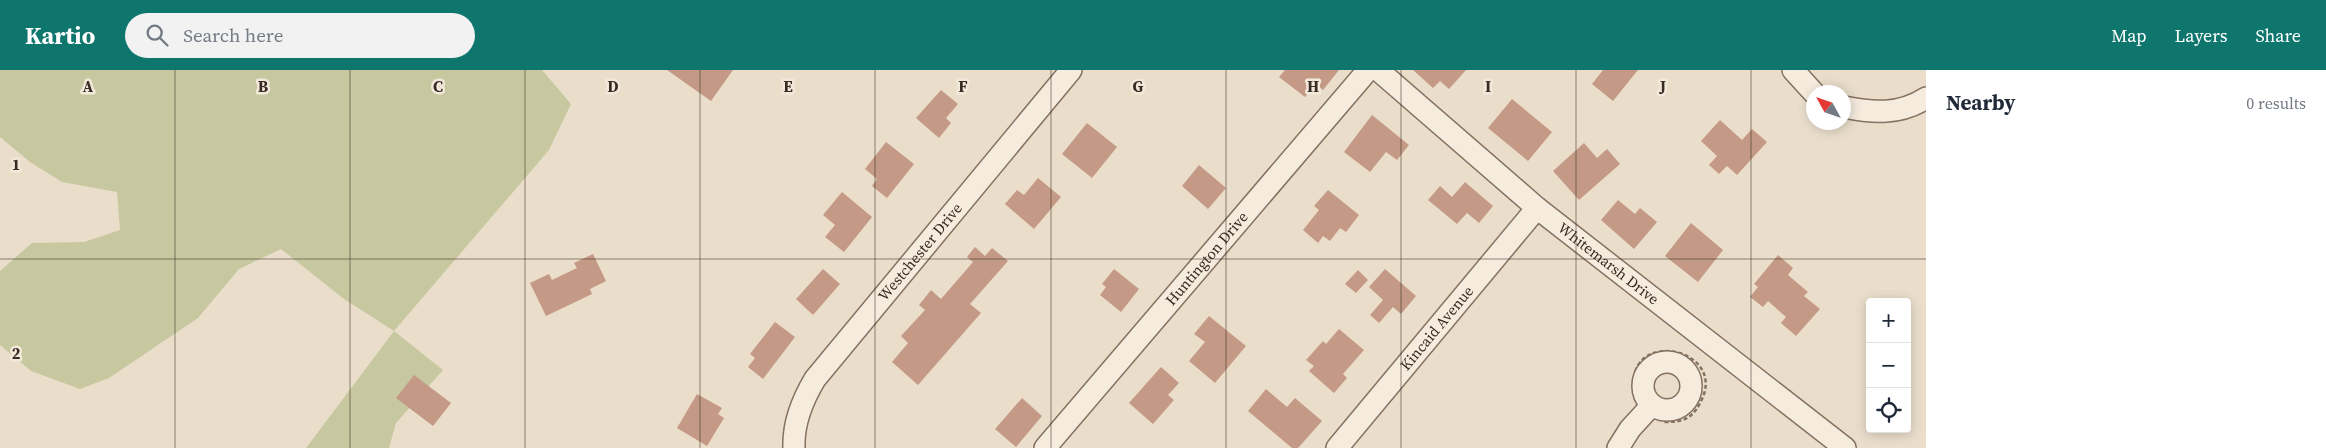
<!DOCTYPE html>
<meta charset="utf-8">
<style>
body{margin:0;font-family:"Source Serif 4",serif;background:#f2f2f3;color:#1f2937}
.controls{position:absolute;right:15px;bottom:15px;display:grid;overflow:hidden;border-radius:5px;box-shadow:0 2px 12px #0003}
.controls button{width:45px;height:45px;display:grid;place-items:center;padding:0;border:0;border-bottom:1px solid #e0e1e3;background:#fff;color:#1f2937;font:25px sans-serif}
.compass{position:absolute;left:1806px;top:15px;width:45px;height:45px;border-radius:50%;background:#fff;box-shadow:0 2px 12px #0003;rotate:310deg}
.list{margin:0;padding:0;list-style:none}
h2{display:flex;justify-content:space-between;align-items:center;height:65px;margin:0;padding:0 20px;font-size:21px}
h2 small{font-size:16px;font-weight:400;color:#747a83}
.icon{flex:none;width:28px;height:28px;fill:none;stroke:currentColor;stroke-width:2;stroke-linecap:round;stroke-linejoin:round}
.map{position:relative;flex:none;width:1926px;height:378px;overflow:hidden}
header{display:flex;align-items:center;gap:30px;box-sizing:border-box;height:70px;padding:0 25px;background:#0f766e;color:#fff}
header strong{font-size:24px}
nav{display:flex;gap:28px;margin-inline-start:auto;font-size:18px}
.search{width:350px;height:45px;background:#f2f2f3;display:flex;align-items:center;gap:12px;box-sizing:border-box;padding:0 18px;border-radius:28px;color:#747a83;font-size:19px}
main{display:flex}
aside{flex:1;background:#fff}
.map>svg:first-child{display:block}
.green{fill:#c7c8a0}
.building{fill:#c49985}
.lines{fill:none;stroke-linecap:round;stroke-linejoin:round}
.minor-casing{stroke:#857161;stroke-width:24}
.path{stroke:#857161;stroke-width:2.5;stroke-dasharray:4 2.5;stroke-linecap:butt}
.minor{stroke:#f6ecde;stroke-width:21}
.grid{fill:none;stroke:#382b23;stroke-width:1;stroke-opacity:0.55}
.labels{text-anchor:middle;stroke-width:5;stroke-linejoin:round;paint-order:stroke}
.street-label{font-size:15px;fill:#382b23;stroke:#f2e9da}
.grid-label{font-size:16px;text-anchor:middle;font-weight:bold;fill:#382b23;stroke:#f2e9da;stroke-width:5;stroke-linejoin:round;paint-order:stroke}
</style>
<header>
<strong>Kartio</strong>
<div class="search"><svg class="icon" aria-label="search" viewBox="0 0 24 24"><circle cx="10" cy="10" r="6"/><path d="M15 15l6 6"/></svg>Search here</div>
<nav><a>Map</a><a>Layers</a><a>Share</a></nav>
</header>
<main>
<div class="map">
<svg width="1926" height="378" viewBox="0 0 1926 378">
<rect width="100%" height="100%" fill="#eadecb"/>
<path class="green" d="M0 0H542L571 34 549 80 394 261 443 300 396 353 389 378H306L394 261 344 229 281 179 239 199 198 248 109 308 80 319 31 301 0 275V201L32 173 84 172 120 160 117 122 62 112 30 92 0 67Z"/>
<path class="building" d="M667 0H733L711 31Z
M1285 0H1339L1323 20 1316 14 1305 27 1279 7Z
M1413 0H1466L1449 19 1440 11 1433 18Z
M1603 0H1638L1613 31 1592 14Z
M941 20 958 34 946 48 951 53 939 68 916 48Z
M1512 29 1552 62 1528 91 1488 58Z
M1372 45 1409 75 1397 90 1386 82 1370 102 1344 82Z
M1720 50 1742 70 1752 59 1767 72 1737 105 1727 96 1719 104 1709 95 1717 86 1701 71Z
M1087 53 1117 77 1092 108 1062 84Z
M886 72 914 94 887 128 872 116 877 109 865 99Z
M1584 73 1597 88 1607 79 1620 94 1579 130 1553 101Z
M1199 95 1226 118 1208 139 1182 116Z
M1038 108 1061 127 1034 159 1005 134 1017 120 1024 125Z
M1465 112 1493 136 1479 153 1467 143 1457 154 1428 130 1440 116 1452 127Z
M1328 120 1359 145 1346 162 1340 158 1330 171 1323 166 1318 173 1303 160 1319 140 1314 136Z
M842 122 872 147 844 182 825 167 835 155 823 145Z
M1618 130 1635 144 1640 138 1657 152 1634 179 1601 150Z
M1691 153 1723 180 1698 212 1665 186Z
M975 177 985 186 992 178 1008 191 970 234 981 243 918 315 892 292 908 273 901 266 925 240 919 235 931 220 941 229 973 192 967 187Z
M593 184 606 211 590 219 592 224 546 246 530 213 549 204 552 210 577 198 574 193Z
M1778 185 1793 198 1788 205 1808 222 1804 226 1820 239 1796 266 1781 253 1786 247 1768 231 1763 237 1750 227 1758 217 1754 214Z
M823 199 840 214 813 245 796 229Z
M1114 199 1139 219 1121 242 1100 225 1106 217 1102 214Z
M1385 199 1416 226 1401 244 1393 237 1379 253 1370 245 1383 230 1369 217Z
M1358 200 1368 210 1356 223 1345 214Z
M1209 246 1246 276 1215 313 1189 291 1205 272 1194 264Z
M775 252 795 267 763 309 748 297 755 288 750 284Z
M1339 259 1364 280 1343 304 1347 308 1334 323 1309 301 1314 296 1306 290 1323 271 1326 274Z
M1161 297 1179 313 1168 325 1174 330 1153 354 1129 333Z
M414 305 451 333 433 356 396 328Z
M1266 319 1287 337 1295 328 1322 351 1298 378H1292L1248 341Z
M697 324 722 338 718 344 724 348 707 376 677 358Z
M1022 328 1042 346 1016 377 995 359Z"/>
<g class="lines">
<g class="minor-casing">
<g id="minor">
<path id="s1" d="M1378 0 1537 138 1845 378"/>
<path d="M1793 0 1814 23"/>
<path d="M1844 37C1873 43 1900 45 1926 28"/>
<circle cx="1667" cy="316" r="24"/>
<path id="s2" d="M794 378C793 354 803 329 815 309L1071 0"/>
<path id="s3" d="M1045 378 1368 0"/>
<path id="s4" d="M1337 378 1537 138"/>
<path d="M1618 378 1630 359 1652 335"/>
</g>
</g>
<path class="path" d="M1635 327C1619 254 1732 277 1700 333 1691 351 1680 352 1662 352"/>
<use href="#minor" class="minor"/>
</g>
<path class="grid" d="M175 0V378M350 0V378M525 0V378M700 0V378M875 0V378M1051 0V378M1226 0V378M1401 0V378M1576 0V378M1751 0V378M0 189H1926"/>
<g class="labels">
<g class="street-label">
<text dy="5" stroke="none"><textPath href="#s2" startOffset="238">Westchester Drive</textPath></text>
<text dy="5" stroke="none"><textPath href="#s3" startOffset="249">Huntington Drive</textPath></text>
<text dy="5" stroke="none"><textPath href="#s1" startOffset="301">Whitemarsh Drive</textPath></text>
<text dy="5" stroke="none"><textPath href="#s4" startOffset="156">Kincaid Avenue</textPath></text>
</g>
</g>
<g class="grid-label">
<text x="88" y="22">A</text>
<text x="263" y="22">B</text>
<text x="438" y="22">C</text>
<text x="613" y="22">D</text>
<text x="788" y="22">E</text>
<text x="963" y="22">F</text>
<text x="1138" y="22">G</text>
<text x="1313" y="22">H</text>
<text x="1488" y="22">I</text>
<text x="1663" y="22">J</text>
<text x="16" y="100">1</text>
<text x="16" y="289">2</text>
</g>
</svg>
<div class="controls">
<button>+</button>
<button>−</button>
<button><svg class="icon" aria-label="locate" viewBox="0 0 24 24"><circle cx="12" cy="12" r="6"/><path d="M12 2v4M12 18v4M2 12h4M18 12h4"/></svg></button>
</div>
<svg class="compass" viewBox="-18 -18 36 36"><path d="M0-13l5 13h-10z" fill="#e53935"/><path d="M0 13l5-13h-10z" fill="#747a83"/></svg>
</div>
<aside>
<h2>Nearby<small>0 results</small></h2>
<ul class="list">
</ul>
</aside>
</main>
